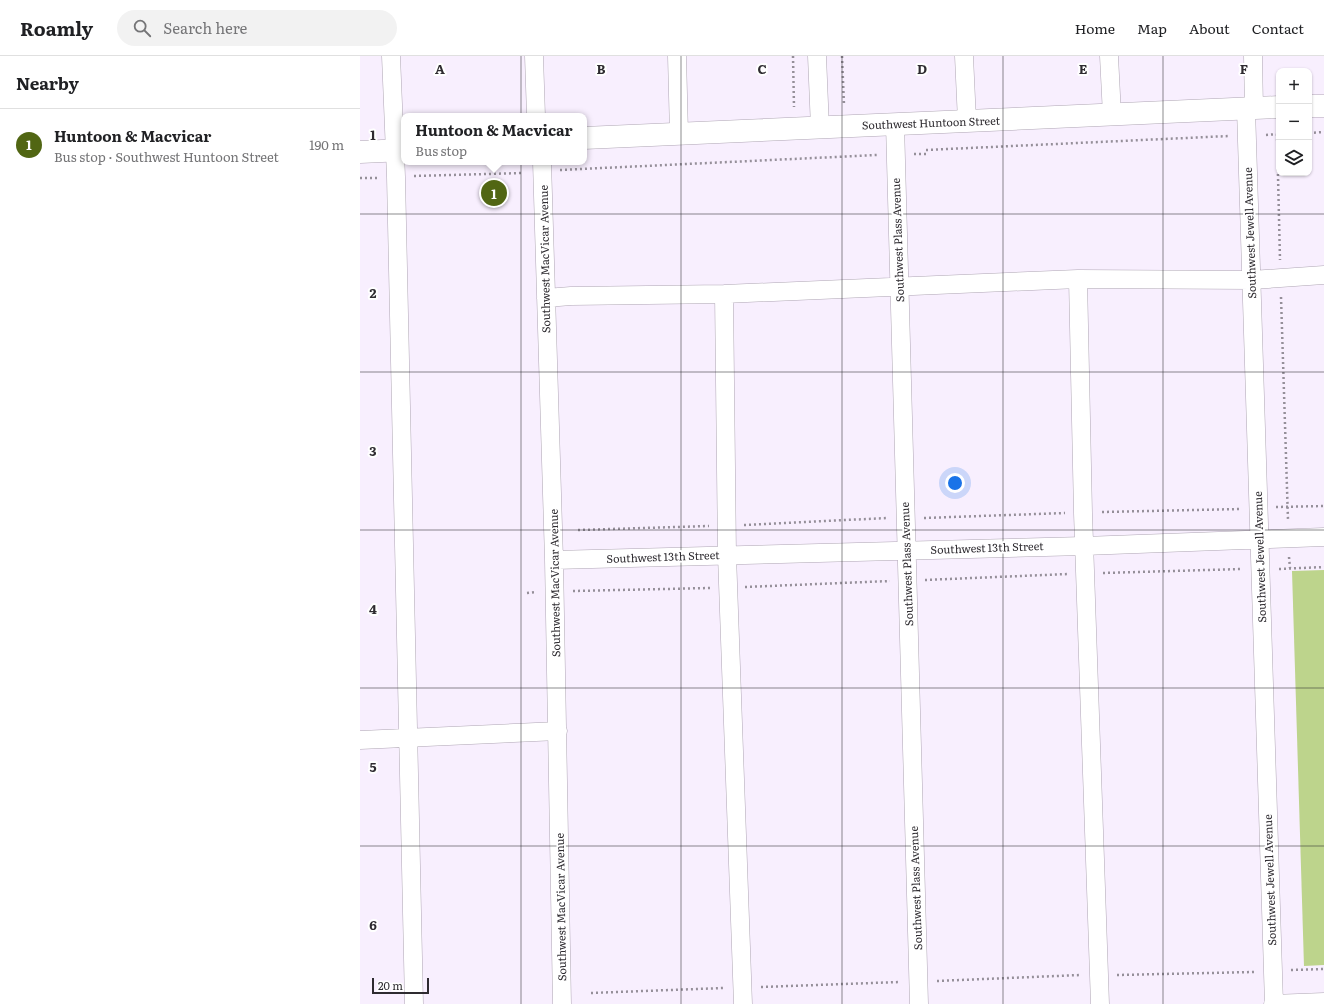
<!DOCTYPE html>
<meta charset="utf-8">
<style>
body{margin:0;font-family:Literata,serif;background:#f2f2f2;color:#202124}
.controls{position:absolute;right:12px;top:12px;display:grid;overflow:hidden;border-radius:8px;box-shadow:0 1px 3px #0004}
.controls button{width:36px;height:36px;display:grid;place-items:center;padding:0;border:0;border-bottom:1px solid #e0e0e0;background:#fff;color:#202124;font:20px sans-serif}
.scale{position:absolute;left:12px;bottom:10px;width:57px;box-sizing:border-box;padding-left:4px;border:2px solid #2e2b30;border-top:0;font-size:11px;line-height:14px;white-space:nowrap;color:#2e2b30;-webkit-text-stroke:3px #fff;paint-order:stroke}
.you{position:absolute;left:595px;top:427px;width:14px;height:14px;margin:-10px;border:3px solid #fff;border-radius:50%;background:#1a73e8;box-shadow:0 0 0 6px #1a73e833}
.badge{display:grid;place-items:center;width:26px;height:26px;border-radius:50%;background:#516613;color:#fff;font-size:13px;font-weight:700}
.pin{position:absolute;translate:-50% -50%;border:2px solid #fff;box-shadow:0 1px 4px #0006}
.popup{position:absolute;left:41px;top:57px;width:186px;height:52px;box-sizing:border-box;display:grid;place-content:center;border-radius:8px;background:#fff;filter:drop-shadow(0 1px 3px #0005);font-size:13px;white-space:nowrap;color:#757577}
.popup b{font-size:15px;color:#202124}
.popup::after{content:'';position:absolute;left:50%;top:100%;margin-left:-8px;border:8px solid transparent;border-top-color:#fff}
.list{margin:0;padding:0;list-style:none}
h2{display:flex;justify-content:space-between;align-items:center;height:52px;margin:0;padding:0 16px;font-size:17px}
h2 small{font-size:13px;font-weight:400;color:#757577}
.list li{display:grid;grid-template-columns:26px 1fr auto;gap:12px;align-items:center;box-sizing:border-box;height:72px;padding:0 16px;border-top:1px solid #e0e0e0}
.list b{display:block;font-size:15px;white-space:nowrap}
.list p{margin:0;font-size:13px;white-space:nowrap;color:#757577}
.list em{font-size:13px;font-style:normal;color:#757577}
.icon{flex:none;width:22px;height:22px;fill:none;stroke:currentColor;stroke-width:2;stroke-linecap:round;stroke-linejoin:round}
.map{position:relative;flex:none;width:964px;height:948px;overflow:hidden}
header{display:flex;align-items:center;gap:24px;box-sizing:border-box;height:56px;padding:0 20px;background:#fff;border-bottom:1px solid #e0e0e0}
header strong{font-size:19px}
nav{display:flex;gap:22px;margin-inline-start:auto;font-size:14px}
.search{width:280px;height:36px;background:#f2f2f2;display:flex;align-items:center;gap:10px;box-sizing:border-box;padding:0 14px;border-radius:22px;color:#757577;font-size:15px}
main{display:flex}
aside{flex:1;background:#fff}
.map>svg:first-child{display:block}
.green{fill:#bdd48c}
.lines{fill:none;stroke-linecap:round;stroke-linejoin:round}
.minor-casing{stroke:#afa6b4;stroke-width:19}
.major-casing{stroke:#afa6b4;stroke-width:23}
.path{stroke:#958f99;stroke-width:2.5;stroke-dasharray:2 3;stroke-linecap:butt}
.minor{stroke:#fff;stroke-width:18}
.major{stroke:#fff;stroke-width:22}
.grid{fill:none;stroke:#2e2b30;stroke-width:1;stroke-opacity:0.55}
.labels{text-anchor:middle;stroke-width:4;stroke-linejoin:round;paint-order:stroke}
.street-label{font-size:11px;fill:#2e2b30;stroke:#fff}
.grid-label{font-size:13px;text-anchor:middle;font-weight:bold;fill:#2e2b30;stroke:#fff;stroke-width:4;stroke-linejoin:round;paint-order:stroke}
</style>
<header>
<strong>Roamly</strong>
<div class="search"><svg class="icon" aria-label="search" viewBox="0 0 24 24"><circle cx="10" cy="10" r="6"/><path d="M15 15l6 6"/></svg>Search here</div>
<nav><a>Home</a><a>Map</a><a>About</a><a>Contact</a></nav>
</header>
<main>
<aside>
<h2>Nearby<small></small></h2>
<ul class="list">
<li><span class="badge">1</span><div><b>Huntoon &amp; Macvicar</b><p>Bus stop · Southwest Huntoon Street</p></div><em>190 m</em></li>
</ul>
</aside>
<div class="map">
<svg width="964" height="948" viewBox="0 0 964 948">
<rect width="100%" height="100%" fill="#f8effe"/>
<path class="green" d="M964 514V909L944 910 932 515Z"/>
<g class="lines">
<g class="minor-casing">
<path id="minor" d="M31 0 36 121 54 948
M174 0 176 60
M317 0 319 78
M457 0 460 72
M604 0 607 65
M749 0 752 59
M893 0 894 53
M886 53 914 948
M535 68 559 948
M182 106 194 504 202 948
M718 223 723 457 740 948
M364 238 367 499 383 948
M186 242 211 240 364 238 718 223 892 224 964 219
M194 504 724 490 964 481
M0 684 198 675
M913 948 964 946"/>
</g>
<g class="major-casing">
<path id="major" d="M949 50H964
M224 82 919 51
M0 96 44 94"/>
</g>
<path class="path" d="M433 0 434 51
M482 0 484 49
M949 77 964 76
M917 78 920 204
M906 79 919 78
M566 94 869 80
M554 98H566
M200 114 517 99
M54 120 163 117
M0 122H17
M921 241 928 464
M916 451 964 450
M742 456 881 453
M564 462 705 457
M384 469 527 462
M218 474 349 470
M929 501 930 512
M919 513 964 511
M743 517 882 513
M565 524 708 518
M385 531 530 525
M213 535 350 532
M167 537 176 536
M931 914 964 913
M757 919 894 916
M577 925 720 919
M401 931 540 926
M231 937 364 932"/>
<use href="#minor" class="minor"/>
<use href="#major" class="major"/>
</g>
<path class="grid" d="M161 0V948M321 0V948M482 0V948M643 0V948M803 0V948M0 158H964M0 316H964M0 474H964M0 632H964M0 790H964"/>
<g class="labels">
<g class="street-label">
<text transform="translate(571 67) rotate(-2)" y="4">Southwest Huntoon Street</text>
<text transform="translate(890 177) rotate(-92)" y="4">Southwest Jewell Avenue</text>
<text transform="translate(538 184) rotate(-92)" y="4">Southwest Plass Avenue</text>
<text transform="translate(185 203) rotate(-91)" y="4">Southwest MacVicar Avenue</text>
<text transform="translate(627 492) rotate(-2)" y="4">Southwest 13th Street</text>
<text transform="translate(303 501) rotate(-2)" y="4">Southwest 13th Street</text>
<text transform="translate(900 501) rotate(-92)" y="4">Southwest Jewell Avenue</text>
<text transform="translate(547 508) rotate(-92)" y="4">Southwest Plass Avenue</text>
<text transform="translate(195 527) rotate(-91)" y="4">Southwest MacVicar Avenue</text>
<text transform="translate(910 824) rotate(-92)" y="4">Southwest Jewell Avenue</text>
<text transform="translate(556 832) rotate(-92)" y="4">Southwest Plass Avenue</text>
<text transform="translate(201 851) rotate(-91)" y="4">Southwest MacVicar Avenue</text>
</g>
</g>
<g class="grid-label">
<text x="80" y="18">A</text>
<text x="241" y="18">B</text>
<text x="402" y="18">C</text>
<text x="562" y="18">D</text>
<text x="723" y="18">E</text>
<text x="884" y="18">F</text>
<text x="13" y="84">1</text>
<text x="13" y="242">2</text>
<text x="13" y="400">3</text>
<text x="13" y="558">4</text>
<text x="13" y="716">5</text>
<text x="13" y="874">6</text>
</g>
</svg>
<div class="controls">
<button>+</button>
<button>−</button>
<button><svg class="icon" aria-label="layers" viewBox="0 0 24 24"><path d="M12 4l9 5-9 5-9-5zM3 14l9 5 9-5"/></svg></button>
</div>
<div class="scale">20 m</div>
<div class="you"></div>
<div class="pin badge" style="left:134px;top:137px">1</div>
<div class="popup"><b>Huntoon &amp; Macvicar</b>Bus stop</div>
</div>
</main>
